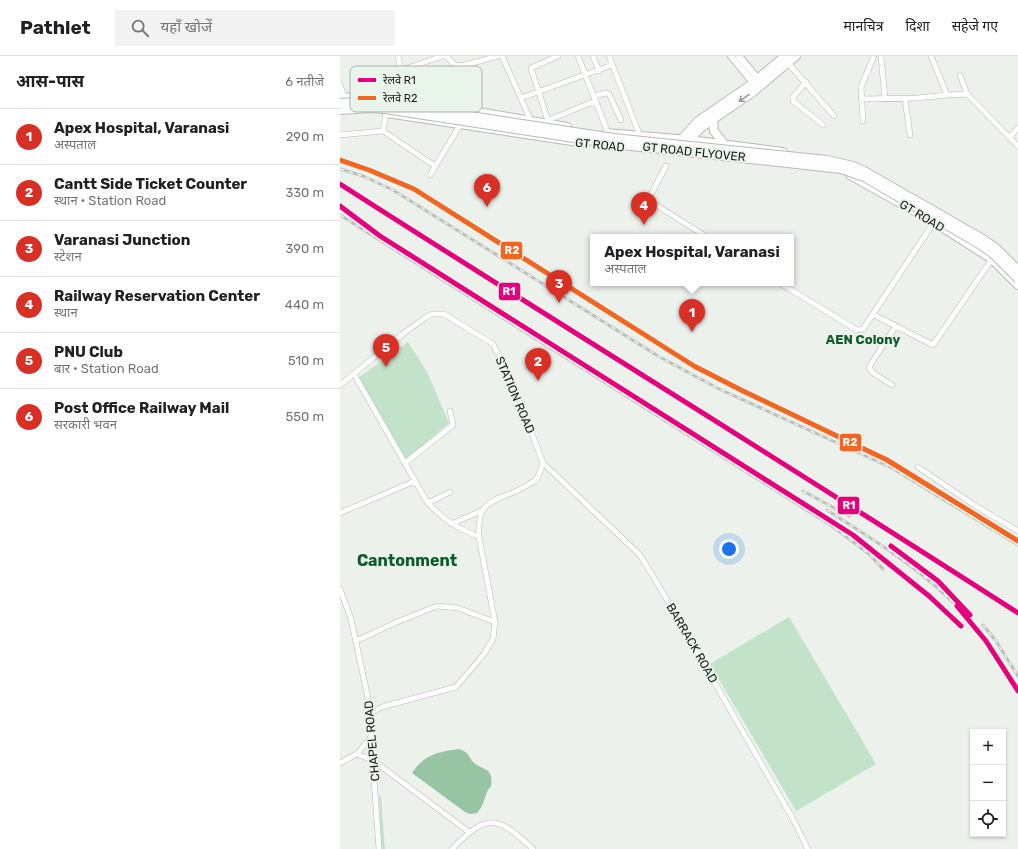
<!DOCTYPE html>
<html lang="hi">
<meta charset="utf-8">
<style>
body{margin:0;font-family:Rubik,"Noto Sans Devanagari",sans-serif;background:#f2f2f2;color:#202124}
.controls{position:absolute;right:12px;bottom:12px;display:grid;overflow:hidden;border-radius:0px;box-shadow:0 1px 3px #0004}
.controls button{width:36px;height:36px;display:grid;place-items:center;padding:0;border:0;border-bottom:1px solid #e0e0e0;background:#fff;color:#202124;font:20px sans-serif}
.you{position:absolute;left:389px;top:493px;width:14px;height:14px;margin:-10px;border:3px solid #fff;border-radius:50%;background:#1a73e8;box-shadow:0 0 0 6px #1a73e833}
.badge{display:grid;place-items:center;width:26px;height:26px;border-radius:50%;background:#d93025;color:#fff;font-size:13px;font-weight:700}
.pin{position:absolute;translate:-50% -33px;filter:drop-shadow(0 1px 2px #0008)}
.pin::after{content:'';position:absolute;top:21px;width:14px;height:12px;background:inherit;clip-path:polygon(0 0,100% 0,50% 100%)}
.popup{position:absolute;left:250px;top:178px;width:204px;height:52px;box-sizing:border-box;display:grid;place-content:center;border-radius:0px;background:#fff;filter:drop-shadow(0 1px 3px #0005);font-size:13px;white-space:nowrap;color:#757577}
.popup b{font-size:15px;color:#202124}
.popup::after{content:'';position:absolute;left:50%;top:100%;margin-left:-8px;border:8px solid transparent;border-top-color:#fff}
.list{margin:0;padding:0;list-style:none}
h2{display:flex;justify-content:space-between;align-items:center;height:52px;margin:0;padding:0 16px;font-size:17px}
h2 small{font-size:13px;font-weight:400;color:#757577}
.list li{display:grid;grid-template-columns:26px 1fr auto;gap:12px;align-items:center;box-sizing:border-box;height:56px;padding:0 16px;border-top:1px solid #e0e0e0}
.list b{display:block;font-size:15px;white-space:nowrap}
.list p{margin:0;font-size:13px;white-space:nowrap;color:#757577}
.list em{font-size:13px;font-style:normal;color:#757577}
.icon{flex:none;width:22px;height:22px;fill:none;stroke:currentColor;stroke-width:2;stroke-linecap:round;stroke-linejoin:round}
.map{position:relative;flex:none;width:678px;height:793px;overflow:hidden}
header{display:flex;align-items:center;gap:24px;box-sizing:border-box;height:56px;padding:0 20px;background:#fff;border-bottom:1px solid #e0e0e0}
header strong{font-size:19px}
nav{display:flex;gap:22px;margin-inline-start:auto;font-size:14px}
.search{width:280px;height:36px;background:#f2f2f2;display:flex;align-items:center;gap:10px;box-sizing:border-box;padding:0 14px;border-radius:0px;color:#757577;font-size:15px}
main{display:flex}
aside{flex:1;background:#fff}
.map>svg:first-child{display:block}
.green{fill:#c2e2c9}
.water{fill:#97c4a2}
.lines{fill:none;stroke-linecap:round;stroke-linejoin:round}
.minor-casing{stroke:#b7bbb7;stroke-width:6}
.tertiary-casing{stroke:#b7bbb7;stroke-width:8}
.primary-casing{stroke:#b7bbb7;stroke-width:10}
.minor{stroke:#fcfdfc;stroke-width:5}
.tertiary{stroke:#fcfdfc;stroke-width:6}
.primary{stroke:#fcfdfc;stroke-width:8}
.rail-casing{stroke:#bdbebd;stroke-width:3}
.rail{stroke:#e9f4eb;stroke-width:1.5;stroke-dasharray:4.5;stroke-linecap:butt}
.trunk-bridge-casing{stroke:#b7bbb7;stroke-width:10;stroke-linecap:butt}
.trunk-bridge{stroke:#fcfdfc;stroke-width:8}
.rail-1-casing{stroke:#e9f4eb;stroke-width:8}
.rail-2-casing{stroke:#e9f4eb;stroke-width:8}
.rail-1{stroke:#e5007d;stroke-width:5}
.rail-2{stroke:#f26522;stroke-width:5}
.oneway{stroke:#959896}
.labels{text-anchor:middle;stroke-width:4;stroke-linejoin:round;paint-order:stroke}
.street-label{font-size:12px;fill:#181c19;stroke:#e9f4eb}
.neighbourhood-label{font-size:13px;font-weight:bold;fill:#0f592d;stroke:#e9f4eb}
.district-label{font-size:16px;font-weight:bold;fill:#0f592d;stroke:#e9f4eb}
.key{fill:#e9f4eb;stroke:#aab3ac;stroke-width:1}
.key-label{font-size:11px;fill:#181c19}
.line-badge{stroke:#e9f4eb;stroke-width:1.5}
.badge-label{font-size:11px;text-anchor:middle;font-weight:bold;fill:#fff}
</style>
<header>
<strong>Pathlet</strong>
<div class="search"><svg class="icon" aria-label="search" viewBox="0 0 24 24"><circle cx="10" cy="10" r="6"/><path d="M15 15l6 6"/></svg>यहाँ खोजें</div>
<nav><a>मानचित्र</a><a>दिशा</a><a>सहेजे गए</a></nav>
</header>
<main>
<aside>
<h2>आस-पास<small>6 नतीजे</small></h2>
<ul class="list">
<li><span class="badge">1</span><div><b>Apex Hospital, Varanasi</b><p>अस्पताल</p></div><em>290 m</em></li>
<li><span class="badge">2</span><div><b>Cantt Side Ticket Counter</b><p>स्थान · Station Road</p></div><em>330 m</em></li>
<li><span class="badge">3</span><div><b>Varanasi Junction</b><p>स्टेशन</p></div><em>390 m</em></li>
<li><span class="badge">4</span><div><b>Railway Reservation Center</b><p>स्थान</p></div><em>440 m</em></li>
<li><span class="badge">5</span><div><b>PNU Club</b><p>बार · Station Road</p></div><em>510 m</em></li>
<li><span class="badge">6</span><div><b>Post Office Railway Mail</b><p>सरकारी भवन</p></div><em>550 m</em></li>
</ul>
</aside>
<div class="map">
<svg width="678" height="793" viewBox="0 0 678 793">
<rect width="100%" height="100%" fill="#ecf1ec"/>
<path class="green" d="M68 286 87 316 109 367 66 404 18 322Z
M449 561 536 708 456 755 370 608Z
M41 740 45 793H41L39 741Z"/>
<path class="water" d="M119 693C130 697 127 699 133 706 142 715 154 710 151 730 144 737 146 747 137 757L130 758 125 756 72 717C85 698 98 696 119 693Z"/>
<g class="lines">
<g class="minor-casing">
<path id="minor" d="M58 0 63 25 61 44
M106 0 115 9 121 10 158 0
M162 0 191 65
M238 0 268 77
M253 0 259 15
M269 0 300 80
M541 0 545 43
M591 0 607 39 627 38 678 90
M448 7 494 60
M62 14 103 0
M620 19 627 38
M466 26 453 41V45L483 69
M0 29 5 43
M254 40 266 37 269 38 281 64
M181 42 272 9
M521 43 577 42 607 39
M565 43 570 79
M209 64 255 45
M523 65 521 31 534 0
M209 68 191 12 218 0
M43 75 46 57
M0 79 43 75 95 110
M669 82 678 72
M326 110 308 144 367 181
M90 119 120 69
M440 227 517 274 523 273 594 166
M534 259 593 289 652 203
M14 318 86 444C100 462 117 472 139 481
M0 329 64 277 85 262 92 258H104L153 288 173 328 203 407 300 499 326 542 453 763 468 793
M552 329 533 317 529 311 555 271
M65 407 113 369 110 355
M578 411 634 449 678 475
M88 447 110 436
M0 457 75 425
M111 468 141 455
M0 533 11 563 31 656V681L39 793
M16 585 57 566 97 550 118 552 155 566 139 481C136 438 161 446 188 429 190 427 194 426 196 424 199 420 201 412 203 407
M31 656 45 650 116 631 144 598 153 583 155 566
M17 698 34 705 129 776
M0 707 17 698 31 681
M112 793C147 757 157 759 193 793"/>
</g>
<g class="tertiary-casing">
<path id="tertiary" d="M391 0 415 29
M399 0 420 25"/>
</g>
<g class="primary-casing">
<path id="primary" d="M0 42 35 40 61 43 227 71
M47 57 245 87
M373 63 374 75 385 89
M266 77 349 84 443 96
M341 84 358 65 409 30 445 0
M349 84 362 71 413 36 456 0
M510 119 594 166 652 203 678 229"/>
</g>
<use href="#minor" class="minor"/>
<use href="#tertiary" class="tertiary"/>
<use href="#primary" class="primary"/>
<g class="rail-casing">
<path id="rail" d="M0 104 29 114 74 133 354 310 401 334 537 398
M0 113 23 120 53 134 318 300 377 332 552 412 678 489
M0 159 492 470 529 498 543 513
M463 435 509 460
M487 454C527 480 569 505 604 538 634 565 658 600 678 635
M643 569 656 585 678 620"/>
</g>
<use href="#rail" class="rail"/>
<g class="trunk-bridge-casing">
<path id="trunk-bridge" d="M0 47 30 45 46 47 274 82 487 104 513 110 526 116 643 183 656 192 678 214
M0 54 30 52 45 53 273 88 501 113 524 121 639 188 652 197 678 223"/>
</g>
<use href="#trunk-bridge" class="trunk-bridge"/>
<g class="rail-1-casing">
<path id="rail-1" d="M0 128C225 272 453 412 678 557
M0 150 40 180 513 479 589 540 621 570
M551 490 598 525 630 559
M617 550 646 585 678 635"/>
</g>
<g class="rail-2-casing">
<path id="rail-2" d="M0 104 29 114 74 133 354 310 401 334 547 404 678 485"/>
</g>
<use href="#rail-1" class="rail-1"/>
<use href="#rail-2" class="rail-2"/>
</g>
<defs><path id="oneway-shaft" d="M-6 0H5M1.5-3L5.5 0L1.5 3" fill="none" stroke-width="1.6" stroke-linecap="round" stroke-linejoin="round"/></defs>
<use class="oneway" href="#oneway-shaft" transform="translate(404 42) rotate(145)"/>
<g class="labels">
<g class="street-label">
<text transform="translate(260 89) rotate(6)" y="4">GT ROAD</text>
<text transform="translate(354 96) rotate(6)" y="4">GT ROAD FLYOVER</text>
<text transform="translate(582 160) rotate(31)" y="4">GT ROAD</text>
<text transform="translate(175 339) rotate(67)" y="4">STATION ROAD</text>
<text transform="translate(352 587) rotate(60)" y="4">BARRACK ROAD</text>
<text transform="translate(32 685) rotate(-95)" y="4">CHAPEL ROAD</text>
</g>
<g class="neighbourhood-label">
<text x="523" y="288">AEN Colony</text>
</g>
<g class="district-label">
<text x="67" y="510">Cantonment</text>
</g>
</g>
<rect x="10" y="10" width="132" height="46" rx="6" class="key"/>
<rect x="18" y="22" width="18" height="4" fill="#e5007d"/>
<rect x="18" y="40" width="18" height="4" fill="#f26522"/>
<g class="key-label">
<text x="43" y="28">रेलवे R1</text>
<text x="43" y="46">रेलवे R2</text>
</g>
<g class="line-badge">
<rect x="160" y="185" width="23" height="19" rx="4" fill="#f26522"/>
<rect x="158" y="226" width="23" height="19" rx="4" fill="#e5007d"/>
<rect x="499" y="377" width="23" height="19" rx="4" fill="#f26522"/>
<rect x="497" y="440" width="23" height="19" rx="4" fill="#e5007d"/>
</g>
<g class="badge-label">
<text x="172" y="198">R2</text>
<text x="169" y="239">R1</text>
<text x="510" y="390">R2</text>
<text x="509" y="453">R1</text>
</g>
</svg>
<div class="controls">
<button>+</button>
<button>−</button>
<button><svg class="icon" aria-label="locate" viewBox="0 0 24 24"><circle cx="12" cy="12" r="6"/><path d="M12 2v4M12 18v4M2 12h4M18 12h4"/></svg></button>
</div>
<div class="you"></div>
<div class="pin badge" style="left:352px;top:276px">1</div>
<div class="popup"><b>Apex Hospital, Varanasi</b>अस्पताल</div>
<div class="pin badge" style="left:198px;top:325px">2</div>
<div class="pin badge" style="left:219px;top:247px">3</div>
<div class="pin badge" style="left:304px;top:169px">4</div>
<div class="pin badge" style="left:46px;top:311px">5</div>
<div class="pin badge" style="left:147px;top:151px">6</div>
</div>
</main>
